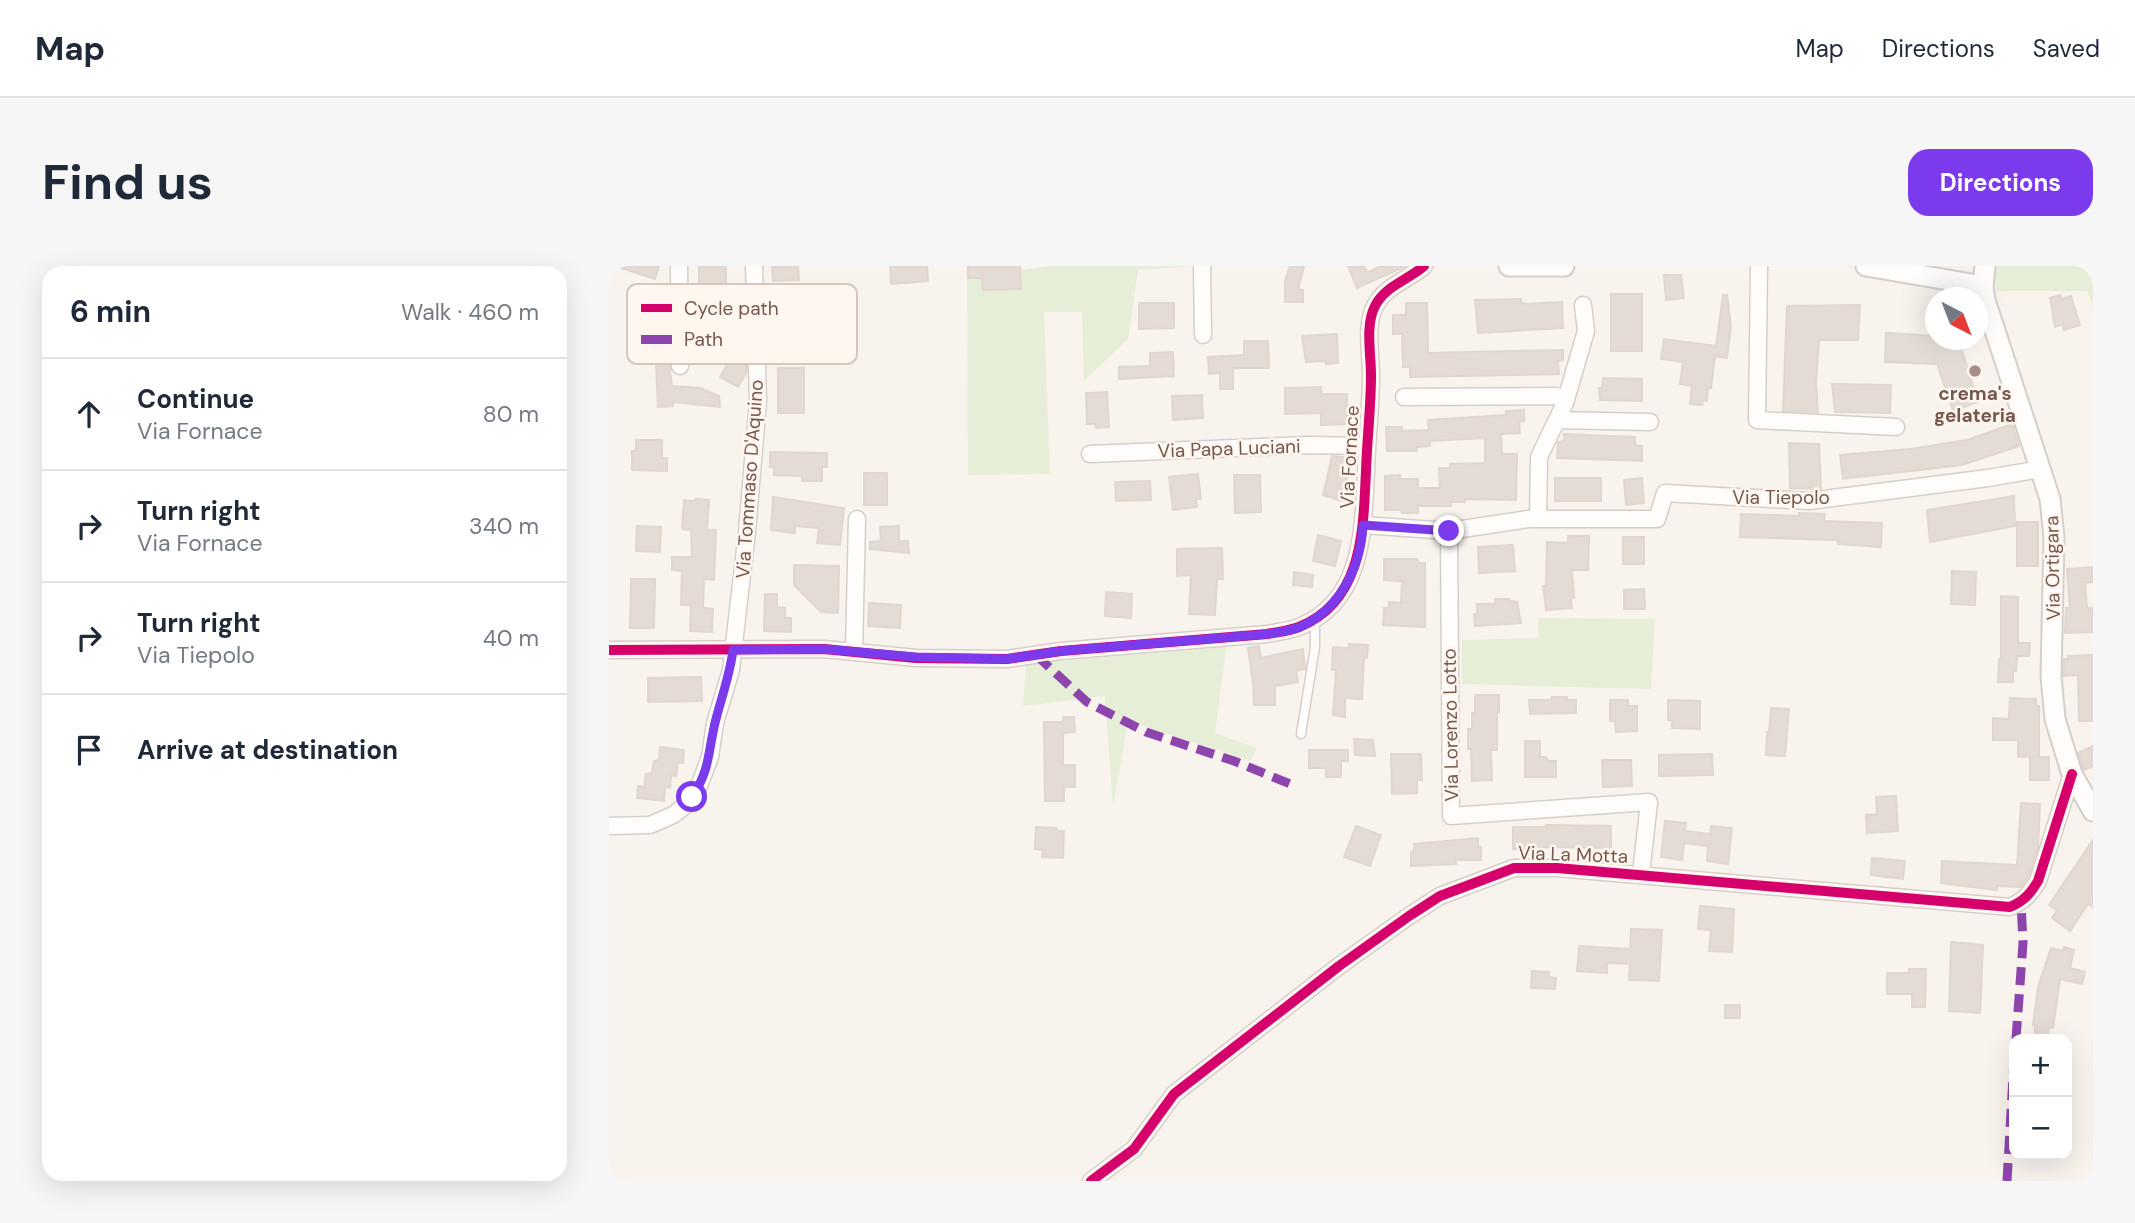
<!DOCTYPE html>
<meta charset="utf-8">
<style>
body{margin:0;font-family:"DM Sans",sans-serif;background:#f6f6f7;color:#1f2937}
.controls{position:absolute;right:21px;bottom:21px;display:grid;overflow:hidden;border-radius:14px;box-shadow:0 7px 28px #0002}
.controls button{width:63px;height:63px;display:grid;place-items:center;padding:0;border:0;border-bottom:2px solid #e0e1e3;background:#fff;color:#1f2937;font:35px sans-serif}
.compass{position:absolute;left:1316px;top:21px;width:63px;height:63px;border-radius:50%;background:#fff;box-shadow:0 7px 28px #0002;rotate:138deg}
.stop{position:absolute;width:21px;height:21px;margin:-16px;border:5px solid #7c3aed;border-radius:50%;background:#fff}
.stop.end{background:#7c3aed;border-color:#fff;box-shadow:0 2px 7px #0008}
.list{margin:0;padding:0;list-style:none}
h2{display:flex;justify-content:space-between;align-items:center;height:91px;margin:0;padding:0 28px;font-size:30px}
h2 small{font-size:23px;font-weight:400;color:#747a83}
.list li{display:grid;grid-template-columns:46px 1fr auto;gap:21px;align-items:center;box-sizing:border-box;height:112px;padding:0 28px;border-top:2px solid #e0e1e3}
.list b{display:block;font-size:26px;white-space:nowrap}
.list p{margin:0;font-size:23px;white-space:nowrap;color:#747a83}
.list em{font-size:23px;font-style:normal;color:#747a83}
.icon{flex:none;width:38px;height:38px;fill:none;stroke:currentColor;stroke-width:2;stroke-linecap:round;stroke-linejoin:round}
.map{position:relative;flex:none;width:1484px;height:915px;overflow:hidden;border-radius:21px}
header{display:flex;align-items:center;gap:42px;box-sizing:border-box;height:98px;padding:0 35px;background:#fff;border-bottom:2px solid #e0e1e3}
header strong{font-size:33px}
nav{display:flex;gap:38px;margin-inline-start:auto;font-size:24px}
.intro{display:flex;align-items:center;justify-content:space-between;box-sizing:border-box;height:168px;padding:0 42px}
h1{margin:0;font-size:49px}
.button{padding:18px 32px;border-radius:21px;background:#7c3aed;color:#fff;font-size:24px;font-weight:700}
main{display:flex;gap:42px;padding:0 42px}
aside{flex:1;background:#fff;border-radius:21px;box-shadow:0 7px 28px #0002}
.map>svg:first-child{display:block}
.green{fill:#e6eed8}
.building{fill:#e4dbd5;stroke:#e1d6cf;stroke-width:2}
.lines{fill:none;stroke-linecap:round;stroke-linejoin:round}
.service-casing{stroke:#d6ceca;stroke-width:11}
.minor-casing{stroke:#d6ceca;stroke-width:19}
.tertiary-casing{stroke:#d6ceca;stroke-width:23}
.service{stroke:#fefdfc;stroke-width:8}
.minor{stroke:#fefdfc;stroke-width:16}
.tertiary{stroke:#fefdfc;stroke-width:19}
.quiet{stroke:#8e44ad;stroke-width:9;stroke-dasharray:18 9;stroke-linecap:butt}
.cycleway-casing{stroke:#fff7ef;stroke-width:15}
.cycleway{stroke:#d6006c;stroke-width:10}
.route{stroke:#7c3aed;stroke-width:9}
.poi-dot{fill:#a48e85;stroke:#fff7ef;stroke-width:2.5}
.labels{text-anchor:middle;stroke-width:5;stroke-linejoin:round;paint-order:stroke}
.poi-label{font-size:19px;font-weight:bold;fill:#76584d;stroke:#fff7ef}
.street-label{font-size:19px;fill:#76584d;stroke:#fff7ef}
.key{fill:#fff7ef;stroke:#d6c7be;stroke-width:2}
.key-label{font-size:19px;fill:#76584d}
</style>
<header>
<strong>Map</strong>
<nav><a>Map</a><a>Directions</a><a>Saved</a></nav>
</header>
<div class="intro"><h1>Find us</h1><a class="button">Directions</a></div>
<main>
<aside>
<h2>6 min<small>Walk · 460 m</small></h2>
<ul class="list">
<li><svg class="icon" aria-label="ahead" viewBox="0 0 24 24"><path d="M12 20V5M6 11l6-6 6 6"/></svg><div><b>Continue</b><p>Via Fornace</p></div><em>80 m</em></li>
<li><svg class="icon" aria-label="right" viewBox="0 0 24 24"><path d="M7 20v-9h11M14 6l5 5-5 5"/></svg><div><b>Turn right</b><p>Via Fornace</p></div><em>340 m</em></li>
<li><svg class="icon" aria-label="right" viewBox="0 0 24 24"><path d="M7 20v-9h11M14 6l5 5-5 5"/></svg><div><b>Turn right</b><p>Via Tiepolo</p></div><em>40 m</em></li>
<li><svg class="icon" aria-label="arrive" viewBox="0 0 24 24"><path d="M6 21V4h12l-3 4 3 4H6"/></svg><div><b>Arrive at destination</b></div></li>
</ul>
</aside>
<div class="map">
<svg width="1484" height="915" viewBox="0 0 1484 915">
<rect width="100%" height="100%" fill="#f8f3ed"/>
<path class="green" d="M441 0H587L529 4 519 73 475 115 473 46H435L441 208 359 209 358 12Z
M1387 0H1484V39L1478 25H1388L1385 10Z
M929 352 1046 353 1042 423 853 418V374L929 372Z
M617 381 606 467 647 482 642 495 519 455 504 541 496 430 414 440 417 398Z"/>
<path class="building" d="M12 0H50L46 13 12 2Z
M90 0H117V42H126V78H137L138 105 129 121 111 111 118 99 109 94 113 88 92 87V77L81 76 82 20 90 21Z
M163 0H189L190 14 164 15Z
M281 0H318L319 15 282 18Z
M359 0H411L412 23 374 24 373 12H359Z
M681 0H695L689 24H694V36H676V16Z
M739 0H755L758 7 772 0H797L748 22Z
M1055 9H1072L1075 32 1057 34Z
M1002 28H1033V85H1002Z
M1114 29H1118L1122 60 1118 92 1106 90 1102 122H1099L1098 135 1094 134 1093 139 1081 138 1083 120 1071 118 1074 96 1052 93 1055 73 1107 80Z
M1451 29 1452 33 1462 30 1471 59 1455 64 1454 58 1446 61 1441 32Z
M912 33 913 38 953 36 954 62 869 67 866 34Z
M530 37H565V62L530 63Z
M797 37H818L819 87 954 84V94L949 95 950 108 801 111V101H794L793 68H784V49H797Z
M1251 39 1249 74H1210L1207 117 1209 146 1174 145 1178 40Z
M1277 67 1326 70V74H1341L1352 81 1369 136 1344 145 1328 98 1276 96Z
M728 68 729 97 717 98 716 95 697 96 693 70Z
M635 75H659L660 102H624V123H611V107L600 108 599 91 635 89Z
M564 86 565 110 510 113V101L541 100V87Z
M60 98 63 120 91 122 110 130 111 141 64 136V140L49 141 47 99Z
M169 102H195V147H169Z
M994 112 1033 113V135L991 134 990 122H993Z
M1223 118 1282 119 1281 147 1226 146Z
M712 121 713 128H738V158L712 159V147L676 148V122Z
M498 126 500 161 487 162 486 158H478L477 127Z
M593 129 594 152 564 154 563 130Z
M915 144V155L910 156 911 167 892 168 893 188H908L907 234 856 233V236H842V240H809V247H793L792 244H776V210L791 209V213H809V222H831L830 202H841V198L876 197V172L821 175V180L808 181V185H778L777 161H793V165L820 164 819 154 897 149V145Z
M1403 158 1410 180 1353 199 1234 213 1231 189 1301 183 1358 174Z
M955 168 1026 171V179L1033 180V195L948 192 949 176 955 175Z
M27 174H53V192H58V205L23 204V185H27Z
M1180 177 1210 178 1212 223 1181 222Z
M161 186 218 187V201H213V215H193V210L165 209V201H161Z
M723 190 742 192 733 235 714 229Z
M255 207H278V239H255Z
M589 208 592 233H587L588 241 564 244 560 211Z
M625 209H651L652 246 626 247Z
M946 212H992V235H946Z
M1033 212 1035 237 1017 239 1015 214Z
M541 215 542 234 507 235 506 216Z
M1405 230 1406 260 1321 276 1318 244Z
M164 231 235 242 231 279 208 277 210 262 186 260V267L162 264Z
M87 233 100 234 98 264H107L105 314 95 313 94 342 104 343 103 366 81 365 82 339H72L73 305 63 304V291H83L82 264 73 263 75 234 87 235Z
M1190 247 1216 248 1215 255 1273 257 1272 281 1229 278V274L1131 271 1132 248 1190 250Z
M1408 256H1429V300H1408Z
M28 260 52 261 51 286 27 285Z
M290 260V275H299L300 287 261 283V276L272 275 271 261Z
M709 269 732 275 726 300 704 295Z
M959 270H980L979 304H963L965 332 962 333 963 342 937 344 934 320H937L938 276 959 277Z
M1014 271H1035V298H1014Z
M904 279 906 305 870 307 869 281Z
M613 282 614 313H608L606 349 580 348 582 309 568 310V283Z
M775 293H808L810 297H816V361L774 359 775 342H780V336L792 337 793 315 775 314Z
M185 299 230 300 229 347 212 346 185 319Z
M1484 301V316L1476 317 1478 342H1484V366L1456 367 1457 342H1461L1458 303Z
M1343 305 1367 306 1366 339 1342 338Z
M685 306 704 309 703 321 684 319Z
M22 313H46L45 362H21Z
M1035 323 1036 343H1015V324Z
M497 326 523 328 522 352 496 350Z
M156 328H168V341L176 342V352H182V366L155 365Z
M1392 330 1409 331V377H1421L1420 390H1408L1407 405H1404V416H1389L1390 393H1392Z
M886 333H900L901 335 908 336 912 357 866 360 865 348H868V338H886Z
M260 337 292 339 291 362 259 360Z
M740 378 759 379 758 392 755 391 753 433 736 432V451L724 449 727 404H723L724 381 740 382Z
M650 380 652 392 694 383 696 403 687 405 689 416 666 420V439H645L644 417 639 382Z
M1484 389V455H1470L1469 409 1454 410 1455 393H1459V390Z
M92 411 93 435 39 436V412Z
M866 429H890V446H888V484H882L883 514 863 515 862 483H859V463H863V447H866Z
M943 431H958V434H967V447L921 448 920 434H942Z
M1401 432 1427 433V439L1430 440V490L1409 491V474H1384V452L1400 453Z
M1001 434H1019V440H1028V465L1007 466 1006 455H1001Z
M1059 434 1091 435V463L1063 462V454H1059Z
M1162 442 1180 443 1176 490 1157 489 1158 466H1160Z
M454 451H465L466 466 454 467V499H466V521H455V535H436L435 456H454Z
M745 473 764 474 766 490 746 489Z
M916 475H931V491H937L939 495H947V511H916Z
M1484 480V500L1475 504 1469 487Z
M51 481 75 484 74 497 69 496 67 510 62 509 61 522 56 521 55 535 28 532 29 520 35 521 37 508 43 507 45 495 50 494Z
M700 484H739V495H732V511H717V502H700Z
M782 488H812L813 514H808V527L783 528Z
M1103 488 1104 509 1050 510V489Z
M1421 491H1440V514H1421Z
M993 494H1022L1023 520 994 521Z
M1287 530 1289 565 1258 567 1257 549 1268 548 1267 531Z
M1412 537 1431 538 1429 581 1419 611 1412 621 1388 620V624L1332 617 1333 595 1408 599Z
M1056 555 1077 557 1076 565 1101 568 1102 560 1123 562 1119 598 1098 595 1099 580 1075 577 1073 594 1052 591Z
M937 559 1002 560V582L934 581V583H904V561H937Z
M747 560 772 569 761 600 735 591Z
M427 561 447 562 449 565H455L454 592 433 591 434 584 426 583Z
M869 572V581H872V594H847V598L802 600V586H805V578Z
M1484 574V641L1479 638 1461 665 1443 652 1448 644 1440 639Z
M1263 592 1296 595 1294 613 1262 609Z
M1091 640 1125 643 1123 686 1100 685 1102 664 1089 663Z
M1022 663 1053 664 1050 715 1020 714 1021 698 998 697V707L968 705 970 680 1021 683Z
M1342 676 1374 679 1371 747 1340 745Z
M1455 681 1465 684 1461 702 1476 706 1473 718 1451 713 1444 762 1440 761 1439 770 1426 768V759H1424L1429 721 1442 682 1454 685Z
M1300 703H1317L1316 741H1303V728H1278V707H1300Z
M923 705 940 706V711L947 712 946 723 922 722Z
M1116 739H1131V752H1116Z"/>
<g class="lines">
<g class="service-casing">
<path id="service" d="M692 468 706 381V353"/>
</g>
<g class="minor-casing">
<path id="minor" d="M70 0 71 100
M593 0 594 69
M1150 0 1148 154 1287 161
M795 131 947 130 957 133
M948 154 1041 156
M481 188 697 179 758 180
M929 253 930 191 956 137 977 65 974 39
M754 259 840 265 919 253H1048L1056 227 1200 235 1379 212 1432 203
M840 265 842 550 1040 536 1032 608
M0 384 215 383 307 392 398 393 452 385 658 368C668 366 680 365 690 361 755 335 754 263 757 205 758 173 762 141 762 109 762 88 756 59 766 40 776 20 799 14 815 0
M245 386 248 253
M0 560 41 559 64 549 77 539 90 520 101 491 106 457 122 404 138 266 149 135 145 0
M482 915 525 883 565 828 730 700 800 650 831 630 905 602H948L1401 641C1415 635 1421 628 1429 615L1463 508"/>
</g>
<g class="tertiary-casing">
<path id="tertiary" d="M900 0H955
M1257 0 1374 20
M1376 0 1374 20 1376 34 1441 233 1445 271 1442 410 1446 453 1463 508 1484 545"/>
</g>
<use href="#service" class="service"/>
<use href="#minor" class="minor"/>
<use href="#tertiary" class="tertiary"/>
<path class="quiet" d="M427 389 478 436 537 466 625 495 686 520
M1407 773 1414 677 1412 636
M1398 915 1405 794"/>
<g class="cycleway-casing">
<path id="cycleway" d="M0 384 215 383 307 392 398 393 452 385 658 368C668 366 680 365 690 361 755 335 754 263 757 205 758 173 762 141 762 109 762 88 756 59 766 40 776 20 799 14 815 0
M482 915 525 883 565 828 730 700 800 650 831 630 905 602H948L1401 641C1415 635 1421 628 1429 615L1463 508"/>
</g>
<use href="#cycleway" class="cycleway"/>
</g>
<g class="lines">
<path class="route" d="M83 531C102 503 99 483 107 453 113 430 121 408 124 384L215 383 307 391 398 393 452 385 659 368C669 366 681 365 691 361 731 343 752 301 754 259L840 265"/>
</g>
<circle class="poi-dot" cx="1366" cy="105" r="7"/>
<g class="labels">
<g class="poi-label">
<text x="1366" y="134">crema's<tspan x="1366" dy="22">gelateria</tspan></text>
</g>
<g class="street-label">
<text transform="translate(620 182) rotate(-2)" y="7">Via Papa Luciani</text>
<text transform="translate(740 191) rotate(-87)" y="7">Via Fornace</text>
<text transform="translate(140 213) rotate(-86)" y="7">Via Tommaso D'Aquino</text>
<text x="1172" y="238">Via Tiepolo</text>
<text transform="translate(1443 302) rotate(-91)" y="7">Via Ortigara</text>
<text transform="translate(841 459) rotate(-91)" y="7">Via Lorenzo Lotto</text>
<text transform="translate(964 588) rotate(2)" y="7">Via La Motta</text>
</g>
</g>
<rect x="18" y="18" width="230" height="80" rx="10" class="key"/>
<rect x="32" y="38" width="31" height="8" fill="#d6006c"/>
<rect x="32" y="69" width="31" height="9" fill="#8e44ad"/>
<g class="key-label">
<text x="75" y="49">Cycle path</text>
<text x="75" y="80">Path</text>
</g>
</svg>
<div class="controls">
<button>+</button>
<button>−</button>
</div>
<svg class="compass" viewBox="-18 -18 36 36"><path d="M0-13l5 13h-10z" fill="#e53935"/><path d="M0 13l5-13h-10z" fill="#747a83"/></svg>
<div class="stop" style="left:83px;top:531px"></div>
<div class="stop end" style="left:840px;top:265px"></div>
</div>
</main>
